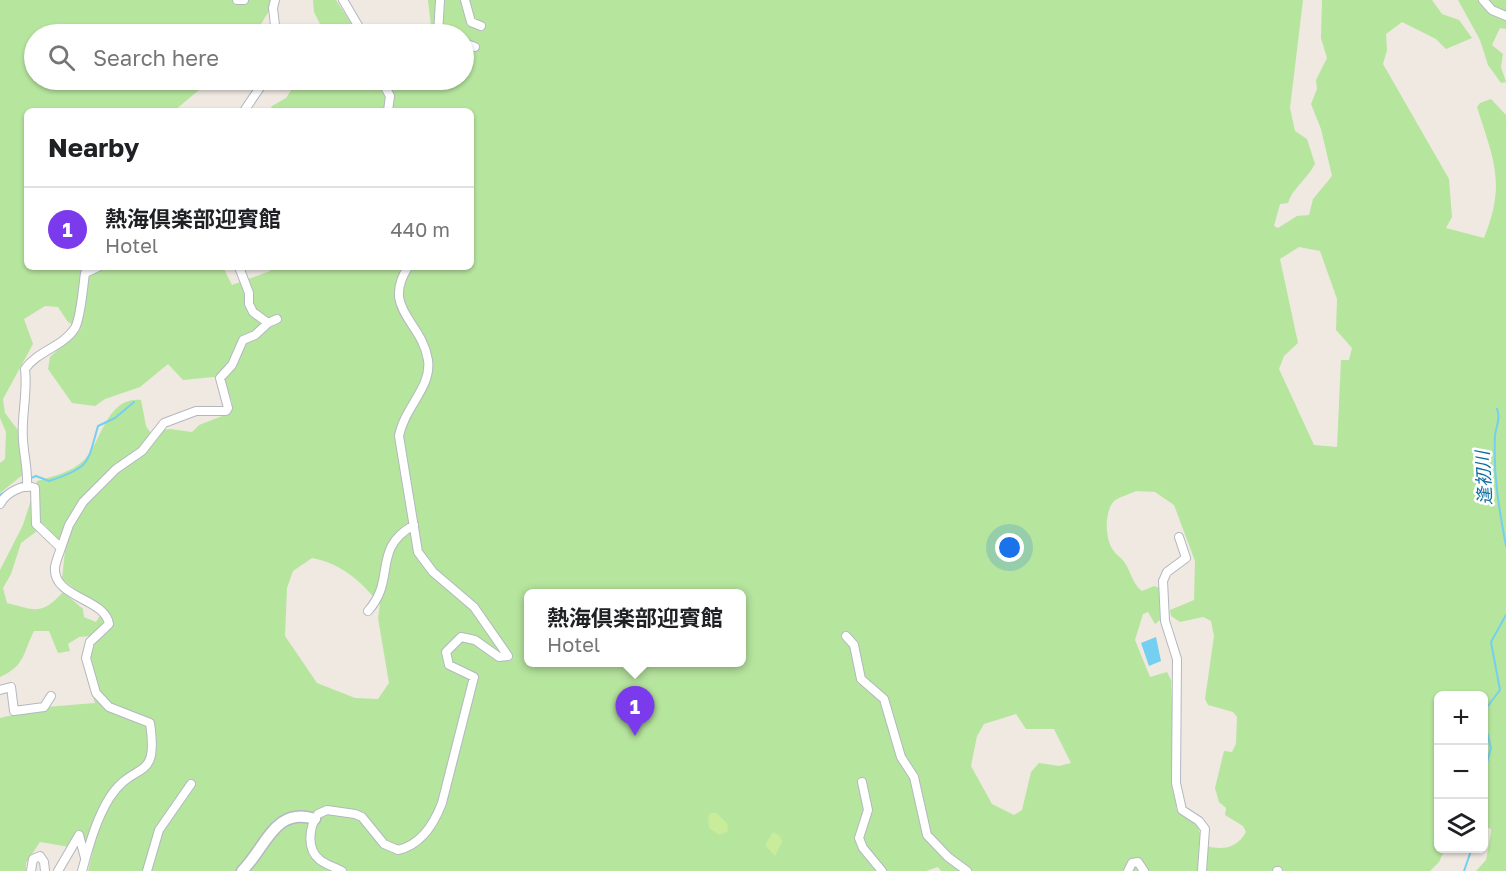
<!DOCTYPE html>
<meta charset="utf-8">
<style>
body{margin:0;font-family:"Golos Text","Noto Sans JP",sans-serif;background:#f6f6f6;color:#202124}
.controls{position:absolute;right:18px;bottom:18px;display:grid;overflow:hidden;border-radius:9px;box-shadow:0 2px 4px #0004}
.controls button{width:54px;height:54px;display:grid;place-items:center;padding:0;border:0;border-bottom:2px solid #e0e0e0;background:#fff;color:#202124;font:30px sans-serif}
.you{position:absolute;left:1010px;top:548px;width:21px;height:21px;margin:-15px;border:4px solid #fff;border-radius:50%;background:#1a73e8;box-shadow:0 0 0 9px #1a73e833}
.badge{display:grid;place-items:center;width:39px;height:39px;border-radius:50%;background:#7c3aed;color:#fff;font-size:20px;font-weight:700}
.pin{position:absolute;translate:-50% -50px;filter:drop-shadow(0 2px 3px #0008)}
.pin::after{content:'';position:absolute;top:32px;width:21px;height:18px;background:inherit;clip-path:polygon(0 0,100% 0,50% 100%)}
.popup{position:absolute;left:524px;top:589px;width:222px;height:78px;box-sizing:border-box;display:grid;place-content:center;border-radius:9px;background:#fff;filter:drop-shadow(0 2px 4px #0005);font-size:20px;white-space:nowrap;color:#757577}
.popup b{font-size:22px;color:#202124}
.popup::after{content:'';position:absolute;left:50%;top:100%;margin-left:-12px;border:12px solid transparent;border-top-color:#fff}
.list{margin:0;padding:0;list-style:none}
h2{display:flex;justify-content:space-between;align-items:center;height:78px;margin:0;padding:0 24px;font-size:26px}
h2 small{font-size:20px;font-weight:400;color:#757577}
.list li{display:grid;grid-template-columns:39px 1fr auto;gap:18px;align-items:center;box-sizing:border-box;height:84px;padding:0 24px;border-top:2px solid #e0e0e0}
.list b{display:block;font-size:22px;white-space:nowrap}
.list p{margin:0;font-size:20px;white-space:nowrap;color:#757577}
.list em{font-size:20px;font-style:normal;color:#757577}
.icon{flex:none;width:33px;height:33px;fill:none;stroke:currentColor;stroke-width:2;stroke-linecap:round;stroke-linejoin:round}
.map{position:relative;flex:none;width:1506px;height:871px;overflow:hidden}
.search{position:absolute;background:#fff;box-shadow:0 2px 4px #0004;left:24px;top:24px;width:450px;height:66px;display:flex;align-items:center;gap:15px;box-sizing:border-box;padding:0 21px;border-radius:33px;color:#757577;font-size:22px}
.panel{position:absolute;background:#fff;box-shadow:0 2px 4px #0004;left:24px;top:108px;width:450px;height:162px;border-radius:9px}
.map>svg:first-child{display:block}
.green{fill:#b6e59e;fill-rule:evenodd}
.pitch{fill:#c9ec9a}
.water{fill:#75cff0}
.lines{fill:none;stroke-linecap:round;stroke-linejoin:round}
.stream{stroke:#75cff0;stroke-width:2}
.street-casing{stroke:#b4b7c1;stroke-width:10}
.secondary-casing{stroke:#b4b7c1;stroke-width:13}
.street{stroke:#fff;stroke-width:8}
.secondary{stroke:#fff;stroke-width:10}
.labels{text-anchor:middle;stroke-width:5;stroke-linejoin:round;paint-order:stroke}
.water-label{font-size:18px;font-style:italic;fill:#0d6fa3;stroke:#fff}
</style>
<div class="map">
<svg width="1506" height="871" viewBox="0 0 1506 871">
<rect width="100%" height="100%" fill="#efe9e1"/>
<path class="green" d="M0 0H272L269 11 255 34H34V80H226L223 83 199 90 174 111H27V267H223L232 285 270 271 268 267H471V111H269L272 106 286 98 298 80H391L401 88 411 80H464V34H432L428 0H1303L1290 108 1295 131 1307 139 1315 164C1307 179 1292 189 1288 203L1280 204 1274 226 1278 228 1297 216 1309 215 1313 199 1332 176 1321 129 1311 104 1317 89 1316 80 1327 58 1321 38 1322 0H1432L1442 14 1459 20 1472 38 1446 49 1436 39 1402 22 1386 34 1387 50 1383 64 1449 179 1452 217 1446 228 1484 238C1506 183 1494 161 1477 107L1480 103 1491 99 1506 115V871H1476L1486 860 1491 832V829L1484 826V696H1438V848L1445 849 1439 862 1430 871H941L938 867 926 871H88L93 851 40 842 26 863V871H0V718L46 707 95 703 91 691 95 690 86 661 91 640 89 636 79 637 68 644 70 651 58 653 49 631H34C23 653 25 666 0 677V570L23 525 37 481C51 477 72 472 83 461 102 443 106 396 141 400L146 426 150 432 170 429 192 432 199 425 230 413 232 402 223 379 213 377 183 380 168 364 140 387 105 399 95 406 72 403 48 369 50 357 81 329 68 322 58 307 45 306 24 319 33 344 3 399 5 413 18 430 25 473 0 493V463L5 459 6 432 0 418ZM1299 247 1320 251 1337 299 1336 330 1352 348 1349 360H1341L1337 447 1314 445 1279 369 1284 356 1298 343 1280 259ZM1136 491 1155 492 1174 505 1195 561 1194 600 1170 610 1171 616 1180 622 1203 617 1211 621 1214 636 1205 699 1208 705 1233 712 1237 717 1236 744 1232 752 1224 751 1215 788 1219 802 1226 808 1225 815 1243 826 1246 832C1237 849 1221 851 1203 845L1197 823 1176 809 1171 680 1167 672 1150 677 1135 640 1143 614 1148 612 1155 624 1160 620 1159 588 1154 586 1142 591C1132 583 1132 574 1125 563 1122 558 1116 555 1113 550 1105 538 1104 512 1114 501 1119 497 1130 494 1136 491ZM45 525 65 551 62 579 103 611 96 622 84 617 83 609 63 592C41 616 35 610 7 603L3 588 11 574 21 543ZM312 558C343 564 360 581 380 604L378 618 389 683 378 699 355 698 317 683 285 636 287 588 293 571ZM528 594H742V662H528ZM1016 714 1026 729H1054L1071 763 1059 766 1039 763 1031 772 1022 810 1014 815 992 804 971 766 977 736 984 724Z
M313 0H336L358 34H325L314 12Z
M1458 0H1506V29L1500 28 1492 45 1503 54 1501 67 1506 82 1501 83 1488 65 1480 40Z"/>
<path class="pitch" d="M711 813H716L727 823 728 831 719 835 709 828 708 817Z
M773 832 780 836 782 842 775 856 765 845Z"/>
<path class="water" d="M1156 637 1161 661 1149 666 1141 643Z"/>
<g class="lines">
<path class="stream" d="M1497 409C1501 418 1496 426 1495 436 1493 474 1499 509 1506 546
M31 478 36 476 49 481C91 467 87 464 98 426L115 418 134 402
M0 495 22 483
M1484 711 1500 690 1491 642 1506 615
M1484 720 1491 748 1484 773
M1464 871 1472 848"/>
<g class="street-casing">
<path id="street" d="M237 0H244
M275 0 273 8 276 34
M343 0 363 34
M465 0 471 22 481 26
M1483 0 1492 10 1506 16
M438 34 440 0
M464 43 475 47
M381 80 390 96 388 111
M244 111 265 80
M239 267 249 293V304L253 312 268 323 277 319
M27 487C28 470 24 456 23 440 21 416 28 393 25 369 37 351 63 347 75 328 81 317 83 287 85 273L98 267
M0 504C6 493 23 483 35 488L36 524 61 548C59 554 56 561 55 567 52 598 105 598 109 624L90 642 86 658 96 693 109 707 150 723C159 784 135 759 110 797 96 819 89 846 82 871
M1179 537 1186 558 1167 572 1163 581 1165 621 1177 659 1176 783 1182 810 1199 821 1205 829 1202 871
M61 548 69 525 83 502 116 469 142 451 164 423 196 411H226L228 408 220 378 232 365 243 340 255 335 268 323
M368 611C397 579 371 549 414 525
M846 636 854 645 861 679 884 699 901 757 914 777 927 835 948 857 967 871
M0 690 11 687 14 711 44 707 51 696
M862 782 868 810 859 838 863 848 882 871
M31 871 33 859 40 856 44 862 45 871
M58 871 79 835 85 858
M147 871 159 830 191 784
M342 871C335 867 326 865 320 860 306 849 309 827 318 814L327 810 355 814 362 817 384 844 398 850C421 845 434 824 442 803L474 677 449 665 446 652 461 637 475 640 499 657 508 656 474 607 433 572 418 552 399 436C404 408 432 387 428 360 422 321 381 309 408 267
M1128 871 1132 863 1138 862 1144 871
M1277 871H1278"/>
</g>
<g class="secondary-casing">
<path id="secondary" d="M242 871C266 848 274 806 315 819"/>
</g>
<use href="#street" class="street"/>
<use href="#secondary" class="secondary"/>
</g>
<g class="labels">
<g class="water-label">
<text transform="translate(1484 478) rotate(-93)" y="6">逢初川</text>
</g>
</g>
</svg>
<div class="controls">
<button>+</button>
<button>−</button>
<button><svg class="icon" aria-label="layers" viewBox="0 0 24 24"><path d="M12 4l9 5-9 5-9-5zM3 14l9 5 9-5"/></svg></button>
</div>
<div class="you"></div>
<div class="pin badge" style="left:635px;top:736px">1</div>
<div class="popup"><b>熱海倶楽部迎賓館</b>Hotel</div>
<div class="search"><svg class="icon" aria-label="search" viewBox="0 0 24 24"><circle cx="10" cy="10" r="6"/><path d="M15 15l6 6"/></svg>Search here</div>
<section class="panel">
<h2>Nearby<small></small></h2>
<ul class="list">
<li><span class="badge">1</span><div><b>熱海倶楽部迎賓館</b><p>Hotel</p></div><em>440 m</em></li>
</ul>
</section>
</div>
